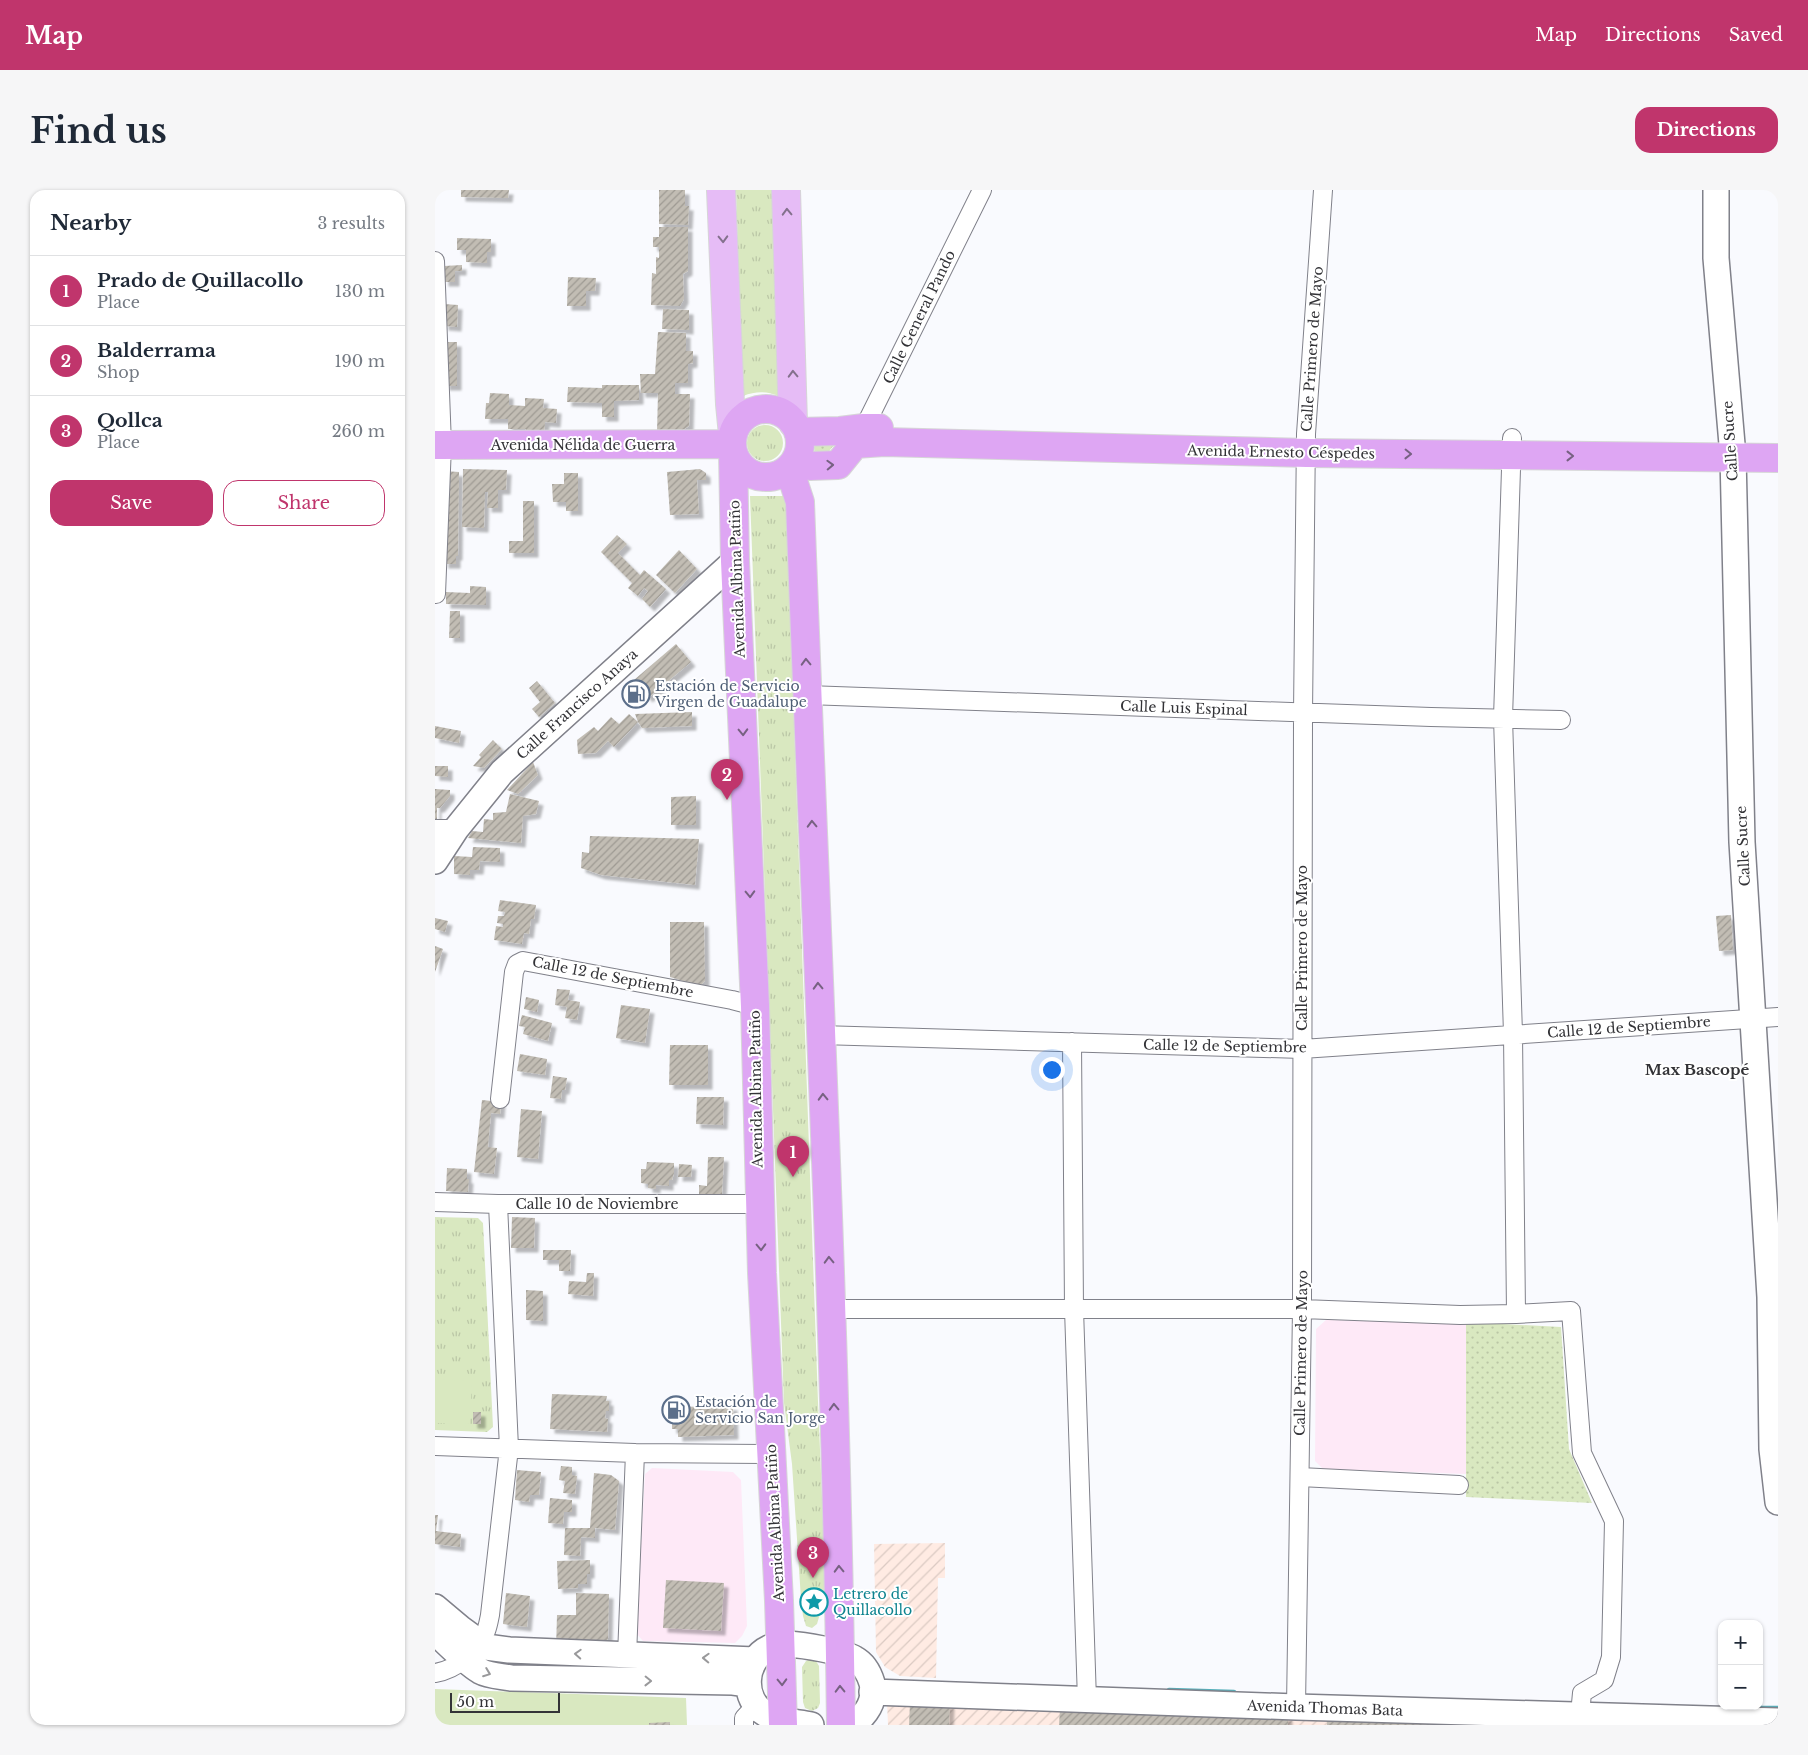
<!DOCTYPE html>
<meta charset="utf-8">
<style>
body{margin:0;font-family:"Libre Baskerville",serif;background:#f6f6f7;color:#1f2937}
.controls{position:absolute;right:15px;bottom:15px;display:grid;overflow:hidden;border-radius:10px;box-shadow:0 1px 4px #0004}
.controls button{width:45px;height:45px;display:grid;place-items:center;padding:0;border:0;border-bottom:1px solid #e0e1e3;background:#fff;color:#1f2937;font:25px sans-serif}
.scale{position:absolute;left:15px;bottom:12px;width:110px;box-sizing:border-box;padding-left:5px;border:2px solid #333337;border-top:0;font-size:14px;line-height:18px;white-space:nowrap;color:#333337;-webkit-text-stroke:4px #fff;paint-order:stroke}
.you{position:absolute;left:616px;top:879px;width:18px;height:18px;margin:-12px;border:4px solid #fff;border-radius:50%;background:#1a73e8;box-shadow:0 0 0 8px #1a73e833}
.badge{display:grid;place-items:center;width:32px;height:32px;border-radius:50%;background:#c0356c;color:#fff;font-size:16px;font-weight:700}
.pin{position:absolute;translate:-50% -41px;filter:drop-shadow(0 1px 2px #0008)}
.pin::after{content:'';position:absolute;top:26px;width:18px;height:15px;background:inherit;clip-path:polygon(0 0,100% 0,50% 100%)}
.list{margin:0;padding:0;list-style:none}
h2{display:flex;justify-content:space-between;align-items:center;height:65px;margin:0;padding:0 20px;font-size:21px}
h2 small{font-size:16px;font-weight:400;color:#747a83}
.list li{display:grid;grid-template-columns:32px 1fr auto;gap:15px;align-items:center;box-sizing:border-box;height:70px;padding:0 20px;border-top:1px solid #e0e1e3}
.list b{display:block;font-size:19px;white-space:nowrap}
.list p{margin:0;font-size:16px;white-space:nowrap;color:#747a83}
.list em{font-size:16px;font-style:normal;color:#747a83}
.actions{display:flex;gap:10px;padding:15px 20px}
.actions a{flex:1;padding:11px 0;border:1px solid #c0356c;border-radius:15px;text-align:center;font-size:18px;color:#c0356c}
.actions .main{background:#c0356c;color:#fff}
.map{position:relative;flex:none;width:1343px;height:1535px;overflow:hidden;border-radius:15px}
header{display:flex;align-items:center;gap:30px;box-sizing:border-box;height:70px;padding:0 25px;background:#c0356c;color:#fff}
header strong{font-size:24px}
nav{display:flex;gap:28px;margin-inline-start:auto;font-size:18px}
.intro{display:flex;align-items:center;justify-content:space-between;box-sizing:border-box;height:120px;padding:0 30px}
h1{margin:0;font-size:35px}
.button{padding:12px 22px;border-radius:15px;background:#c0356c;color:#fff;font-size:18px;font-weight:700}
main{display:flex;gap:30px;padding:0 30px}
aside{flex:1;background:#fff;border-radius:15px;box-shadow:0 1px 4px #0004}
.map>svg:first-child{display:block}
.industrial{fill:url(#industrial-furrows)}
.education{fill:#fee9f7}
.grass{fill:url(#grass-dots)}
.park{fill:url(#park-tufts)}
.pitch{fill:#d9e8c0}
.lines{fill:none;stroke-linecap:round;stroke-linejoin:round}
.stream{stroke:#56b0bb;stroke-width:4.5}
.building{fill:url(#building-hatch);filter:url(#shadow)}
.minor-casing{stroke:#80818a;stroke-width:20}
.secondary-casing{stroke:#80818a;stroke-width:28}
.primary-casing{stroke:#d6d6d7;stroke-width:30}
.trunk-casing{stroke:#d6d6d7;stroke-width:30}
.minor{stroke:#fff;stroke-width:18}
.secondary{stroke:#fff;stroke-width:25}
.primary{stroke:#e6bcf6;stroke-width:28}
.trunk{stroke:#dea6f3;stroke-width:28}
.oneway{stroke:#84718d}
.oneway2{stroke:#776182}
.oneway3{stroke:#99999b}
.labels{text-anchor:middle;stroke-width:4;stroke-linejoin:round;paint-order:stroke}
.street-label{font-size:14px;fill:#333337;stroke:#fff}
.service-label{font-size:14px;fill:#4e5e75;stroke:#fff;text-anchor:start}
.culture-label{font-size:14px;fill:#0d838f;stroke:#fff;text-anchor:start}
.neighbourhood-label{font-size:15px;font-weight:bold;fill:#333337;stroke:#fff}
</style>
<header>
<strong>Map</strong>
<nav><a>Map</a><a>Directions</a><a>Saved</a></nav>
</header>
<div class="intro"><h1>Find us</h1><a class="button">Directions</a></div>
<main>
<aside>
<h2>Nearby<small>3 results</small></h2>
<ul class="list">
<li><span class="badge">1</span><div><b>Prado de Quillacollo</b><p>Place</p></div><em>130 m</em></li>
<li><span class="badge">2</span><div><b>Balderrama</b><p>Shop</p></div><em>190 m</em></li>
<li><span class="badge">3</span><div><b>Qollca</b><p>Place</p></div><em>260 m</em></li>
</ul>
<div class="actions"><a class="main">Save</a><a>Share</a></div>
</aside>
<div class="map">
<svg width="1343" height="1535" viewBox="0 0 1343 1535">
<defs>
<pattern id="industrial-furrows" width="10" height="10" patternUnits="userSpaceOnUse" patternTransform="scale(1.25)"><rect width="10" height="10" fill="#ffebe3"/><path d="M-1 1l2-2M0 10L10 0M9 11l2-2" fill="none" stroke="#dbcac3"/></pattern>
<pattern id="grass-dots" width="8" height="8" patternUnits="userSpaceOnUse" patternTransform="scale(1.25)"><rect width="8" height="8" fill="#d9e8c0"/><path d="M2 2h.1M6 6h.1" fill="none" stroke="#bbc7a6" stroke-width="1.8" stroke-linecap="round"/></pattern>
<pattern id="park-tufts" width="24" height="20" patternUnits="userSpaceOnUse" patternTransform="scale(1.25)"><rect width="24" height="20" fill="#d9e8c0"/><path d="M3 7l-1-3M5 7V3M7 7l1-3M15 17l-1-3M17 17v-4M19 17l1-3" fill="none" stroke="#bbc7a6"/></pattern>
<pattern id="building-hatch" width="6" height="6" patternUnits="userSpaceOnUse" patternTransform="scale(1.25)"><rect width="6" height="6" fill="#c2bdb4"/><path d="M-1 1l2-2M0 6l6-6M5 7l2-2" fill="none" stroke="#9e9a93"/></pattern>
<filter id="shadow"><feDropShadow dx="4.5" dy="4.5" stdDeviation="1" flood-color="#0004"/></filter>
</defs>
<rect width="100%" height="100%" fill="#f9fafe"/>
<path class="industrial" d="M510 1353V1388H503L501 1488 465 1486 450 1477 441 1462 439 1354Z
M452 1512 1087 1535H453Z"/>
<path class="education" d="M891 1130 1031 1132V1284L888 1279 880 1271 881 1139Z
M217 1278 298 1282 306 1290 312 1436 307 1446 300 1453 208 1451 201 1443 210 1284Z"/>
<path class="grass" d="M379 250H403L387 270 380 271Z
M1031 1132 1126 1137 1134 1259 1157 1313 1031 1307Z"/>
<path class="park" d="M301 0H337L344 206C331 201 321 201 308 206Z
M312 253a18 18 0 1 1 36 0a18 18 0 1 1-36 0Z
M315 306H351L383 1212 391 1403 382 1434 377 1438 371 1436 368 1426 366 1409 357 1274 349 1213Z
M0 1027 43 1028 48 1033 58 1237 52 1242 0 1240Z
M376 1469 381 1471 384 1476 385 1513 383 1518 377 1521 370 1518 368 1512 367 1477 371 1471Z"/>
<path class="pitch" d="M0 1189 37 1191 35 1234 0 1233Z
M0 1499 251 1508 252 1535H0Z"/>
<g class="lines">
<path class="stream" d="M734 1500 799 1502
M1309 1518H1343"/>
</g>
<path class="building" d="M26 0H74L73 8 26 7Z
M224 0H250V16H254L253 35 224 34Z
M224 37H253V81L248 84 249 109 245 116 216 115 217 83 221 84V67L224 68V57H218V47H224Z
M22 48 56 49V62H52V73L31 72V60H22Z
M27 75V81H20V92H9V76Z
M133 87 161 88 160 101H151V116H132Z
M9 114 23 115 22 137 9 136Z
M228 119 254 120V140L227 139Z
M223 142 251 143V161H258V173L253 174V193H240V204H255L254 236 243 243 222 242 223 203H206L205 184H220Z
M10 152H22V196H10Z
M167 195H204V210L179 211V227H167V213L132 212 133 197 167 198Z
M55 203 74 204V215L90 216V208L109 209 108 218 122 219 121 233 110 232 109 246 90 245 91 239H73V229H50L51 213H54Z
M28 279 72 280 71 300H63V318H52L53 302H50L49 338 27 337Z
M265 279 271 283V290H262L264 324 235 325 232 282Z
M9 281 24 282 23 366H21V374H9Z
M129 283H143V321H131V312H118L117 294H129Z
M88 311H99V363H74V351H88Z
M182 345 192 354 183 363 205 385 209 380 231 399 215 417 207 409 213 401 209 398 203 406 193 398 197 393 166 362Z
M244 360 262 379 240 403 221 385Z
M35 396 51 397V415L11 414V402L35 403Z
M15 421H25V448H14Z
M241 454 256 472 213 508 199 490Z
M102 491 120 513 104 527 97 519 105 512 94 498Z
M257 522V536L207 538 203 532 179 557 173 551 161 563 143 564 142 550 159 537 163 541 176 527 184 534 194 524 203 532 200 524Z
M0 536 26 541 24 553 0 548Z
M58 550 67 559 49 578 38 576 46 567 44 565Z
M98 572 103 585 83 604 72 600Z
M0 576H13V587L0 586Z
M0 599 15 600V606L5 618H2V629H0Z
M75 604 104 611 101 624 88 626 86 653 33 648 37 641 48 642 49 629 58 630V623L71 622Z
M261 606V635H236V607Z
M155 646 264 649 260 695 166 685 146 678 147 662 154 663Z
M38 657 65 658V672L45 671 44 680H35V685L19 684V666L37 667Z
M65 710 101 715 99 729H96L94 744 89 743 87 754 59 750 61 736 68 737V734L62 733 63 726H69L70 722 63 721Z
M1296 725 1298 760 1284 761 1281 726Z
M0 728 13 731 10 742 0 739Z
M235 732H269L270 791 265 796 235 787Z
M0 756 8 759 0 782Z
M122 799 135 800 133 810 145 812 142 830 130 828 132 817 120 815Z
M91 807 104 810 102 822 89 819Z
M186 815 215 819 210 853 181 848Z
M87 825 117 833 113 851 88 844 90 837 84 836Z
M235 855H273V895H234Z
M85 864 112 869 110 885 82 881Z
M118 886 132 888 130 900H127L126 909 115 908Z
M262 907H289L288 935 261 934Z
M47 910 66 912 65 924 56 923 53 957 62 958 59 984 39 982Z
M86 919 107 921 103 969 82 967Z
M273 967H289L287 1004 284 1008 264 1007V995L272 996Z
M212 972 239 973V983L237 990H234V996L221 995V999L213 998V994L206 993V979H211Z
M244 974 257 975 256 987H243Z
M12 978 32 979V989H34L33 1002 11 1001Z
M77 1027 100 1028 99 1058H76Z
M108 1060H136L135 1081H124V1070H108Z
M152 1083H159L158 1106 133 1104 134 1091 151 1092Z
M91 1100 108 1101V1131L91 1130Z
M117 1204 172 1206 171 1211H174V1221H171L170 1228 173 1229 172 1242 115 1239Z
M298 1216 299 1245 243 1247V1239H237V1217Z
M38 1222H46V1234H38Z
M126 1276 137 1277V1285L142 1286 140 1304 128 1303 130 1291 124 1290Z
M82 1280 106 1282 104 1305H95L94 1312 80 1310Z
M159 1283 176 1285 184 1291 180 1340 160 1338V1348L146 1347 145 1366 129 1365 130 1338H155Z
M115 1308 137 1310V1322H129L128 1334 113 1333Z
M0 1325H3L1 1341 26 1344 25 1357 0 1354Z
M155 1370V1384H152V1394H143V1398L123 1399 122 1371Z
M231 1390 289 1393 286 1441 228 1438Z
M71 1403 95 1406 92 1437 68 1434Z
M141 1403 174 1404 173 1449 161 1460 121 1459 122 1425H141Z
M475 1513 515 1514 514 1535H474Z
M625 1519 853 1526V1535H624Z
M892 1527 1045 1531V1535H892Z
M235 1532V1535H214V1533Z"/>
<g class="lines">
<g class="minor-casing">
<path id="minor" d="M0 71 7 255 1 404H0
M425 246 547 0
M1077 248 1068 528 1078 844 1081 1124
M372 505 996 527 1126 530
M0 639H21
M385 845 867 859 1343 827
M637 852 639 1119 652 1510
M65 909 79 782 82 774 88 771 297 810 320 816
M0 1012 63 1014H324
M396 1119H867L1025 1125 1081 1124 1136 1121 1147 1263 1179 1331 1176 1467 1169 1490 1147 1503 1145 1524
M0 1256 200 1263 336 1264
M865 1287 1024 1295
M192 1466 200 1263
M0 1483C21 1480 43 1461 51 1441 53 1436 54 1430 55 1425L74 1258 63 1014
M861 1517 867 1119 868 523 871 244 888 0
M309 1535V1528L321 1515"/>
</g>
<g class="secondary-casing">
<path id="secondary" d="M1281 0V68L1298 266 1307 652 1335 1107 1337 1259 1343 1312
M0 671 21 639 67 582 300 371
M0 1417 25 1438 51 1457 74 1460 320 1470
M0 1442C14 1455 29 1471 45 1481 54 1486 66 1486 76 1488L298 1492 313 1494
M437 1502 861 1517 1343 1531
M376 1535C361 1532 344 1532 331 1524 306 1510 308 1470 334 1458 340 1455 346 1453 353 1454 368 1455 407 1461 420 1469 429 1474 434 1483 437 1493 441 1511 431 1526 416 1535"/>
</g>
<g class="primary-casing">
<path id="primary" d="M286 0 295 214 298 245
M351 0 358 233"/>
</g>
<g class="trunk-casing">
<path id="trunk" d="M297 253a34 34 0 1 1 68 0a34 34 0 1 1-68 0Z
M363 242 405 241 429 238H444
M0 255 297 254
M298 262 300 371 320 816 327 1083 344 1411 348 1535
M360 271 375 276 403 275 420 254 449 252 872 263 1343 268
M354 278 365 312C380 720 401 1127 406 1535"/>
</g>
<use href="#minor" class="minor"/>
<use href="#secondary" class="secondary"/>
<use href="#primary" class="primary"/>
<use href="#trunk" class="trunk"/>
</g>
<defs><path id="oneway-chevron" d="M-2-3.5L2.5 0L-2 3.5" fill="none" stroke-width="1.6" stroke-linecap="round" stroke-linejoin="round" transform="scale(1.25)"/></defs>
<g class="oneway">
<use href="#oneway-chevron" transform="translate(352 22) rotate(-92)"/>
<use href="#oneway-chevron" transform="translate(288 49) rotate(88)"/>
<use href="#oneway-chevron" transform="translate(358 184) rotate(-92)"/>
</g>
<g class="oneway2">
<use href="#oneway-chevron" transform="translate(973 264) rotate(1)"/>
<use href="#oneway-chevron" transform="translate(1135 266)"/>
<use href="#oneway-chevron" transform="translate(395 275) rotate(-2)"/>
<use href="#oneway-chevron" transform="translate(371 472) rotate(-92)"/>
<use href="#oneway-chevron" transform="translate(308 542) rotate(88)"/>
<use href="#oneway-chevron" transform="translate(377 634) rotate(-92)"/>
<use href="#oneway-chevron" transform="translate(315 704) rotate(88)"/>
<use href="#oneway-chevron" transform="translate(383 796) rotate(-92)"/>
<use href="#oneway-chevron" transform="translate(388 907) rotate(-92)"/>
<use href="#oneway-chevron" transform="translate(326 1057) rotate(88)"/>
<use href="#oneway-chevron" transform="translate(394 1070) rotate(-92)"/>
<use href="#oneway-chevron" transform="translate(399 1217) rotate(-92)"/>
<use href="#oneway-chevron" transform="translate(404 1379) rotate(-92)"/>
<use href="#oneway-chevron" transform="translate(347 1492) rotate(88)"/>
<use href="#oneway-chevron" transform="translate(405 1499) rotate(-91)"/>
</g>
<g class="oneway3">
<use href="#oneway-chevron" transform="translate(143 1464) rotate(-177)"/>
<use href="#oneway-chevron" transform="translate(271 1468) rotate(-178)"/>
<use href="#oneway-chevron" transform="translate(52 1483) rotate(21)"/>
<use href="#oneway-chevron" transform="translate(213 1491) rotate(1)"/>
</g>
<defs>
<g id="fuel-ring" transform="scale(1.4375)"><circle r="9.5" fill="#fff" stroke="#5c6f8a" stroke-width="1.5"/><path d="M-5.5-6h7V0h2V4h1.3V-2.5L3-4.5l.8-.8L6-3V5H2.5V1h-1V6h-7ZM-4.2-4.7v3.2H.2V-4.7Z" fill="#5c6f8a"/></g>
<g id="sight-ring" transform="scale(1.4375)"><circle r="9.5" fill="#fff" stroke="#0f9aa8" stroke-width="1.5"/><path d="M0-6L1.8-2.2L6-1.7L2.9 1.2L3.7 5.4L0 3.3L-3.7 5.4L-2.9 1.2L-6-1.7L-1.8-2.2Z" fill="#0f9aa8"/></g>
</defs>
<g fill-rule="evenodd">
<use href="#fuel-ring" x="201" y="504"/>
<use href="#fuel-ring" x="241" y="1220"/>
<use href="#sight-ring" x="379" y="1412"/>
</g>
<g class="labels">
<g class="street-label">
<text transform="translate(484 127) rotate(-64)" y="5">Calle General Pando</text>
<text transform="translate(877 159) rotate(-86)" y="5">Calle Primero de Mayo</text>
<text transform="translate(1295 251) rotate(-94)" y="5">Calle Sucre</text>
<text x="148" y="260">Avenida Nélida de Guerra</text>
<text transform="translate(846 262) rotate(1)" y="5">Avenida Ernesto Céspedes</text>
<text transform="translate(302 389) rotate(-92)" y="5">Avenida Albina Patiño</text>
<text transform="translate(142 514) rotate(-42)" y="5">Calle Francisco Anaya</text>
<text transform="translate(749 518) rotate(2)" y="5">Calle Luis Espinal</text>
<text transform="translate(1308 656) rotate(-93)" y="5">Calle Sucre</text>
<text transform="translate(867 758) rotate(-90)" y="5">Calle Primero de Mayo</text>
<text transform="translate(178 787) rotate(11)" y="5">Calle 12 de Septiembre</text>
<text transform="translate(1194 837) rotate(-4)" y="5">Calle 12 de Septiembre</text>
<text transform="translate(790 856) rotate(1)" y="5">Calle 12 de Septiembre</text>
<text transform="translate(321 899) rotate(-91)" y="5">Avenida Albina Patiño</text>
<text x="162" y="1019">Calle 10 de Noviembre</text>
<text transform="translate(866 1163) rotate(-89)" y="5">Calle Primero de Mayo</text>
<text transform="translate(340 1333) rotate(-93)" y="5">Avenida Albina Patiño</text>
<text transform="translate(890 1518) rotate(2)" y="5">Avenida Thomas Bata</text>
</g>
<g class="service-label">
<text x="220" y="501">Estación de Servicio<tspan x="220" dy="16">Virgen de Guadalupe</tspan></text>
<text x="260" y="1217">Estación de<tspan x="260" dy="16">Servicio San Jorge</tspan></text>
</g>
<g class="culture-label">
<text x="398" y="1409">Letrero de<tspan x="398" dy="16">Quillacollo</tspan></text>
</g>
<g class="neighbourhood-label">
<text x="1262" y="885">Max Bascopé</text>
</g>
</g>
</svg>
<div class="controls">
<button>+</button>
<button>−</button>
</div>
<div class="scale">50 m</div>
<div class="you"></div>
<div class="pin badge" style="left:358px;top:987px">1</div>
<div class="pin badge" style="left:292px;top:610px">2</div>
<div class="pin badge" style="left:378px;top:1388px">3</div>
</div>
</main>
